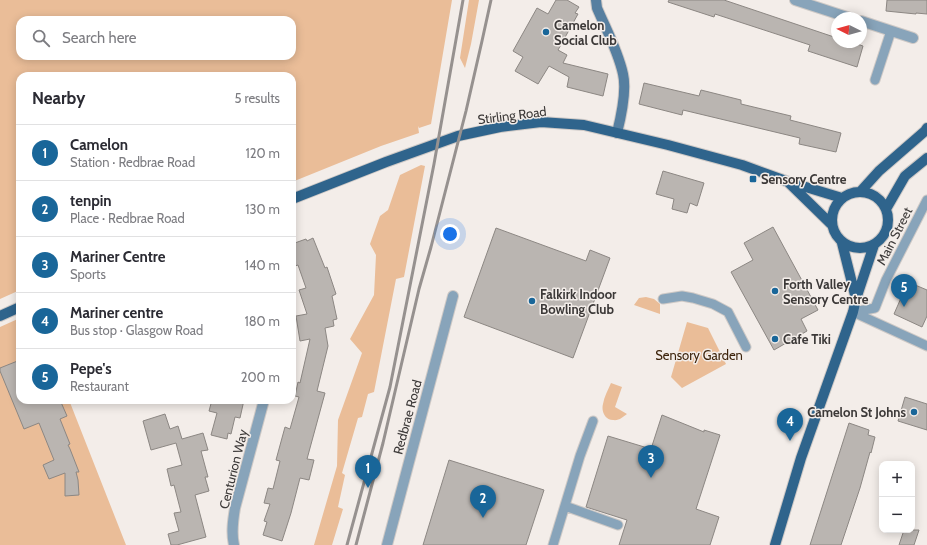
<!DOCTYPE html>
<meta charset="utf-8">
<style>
body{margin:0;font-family:Cabin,sans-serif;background:#f2f2f3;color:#2b2b33}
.controls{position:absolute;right:12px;bottom:12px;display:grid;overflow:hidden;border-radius:8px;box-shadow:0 2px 10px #0003}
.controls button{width:36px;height:36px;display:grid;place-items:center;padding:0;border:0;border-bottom:1px solid #e1e1e2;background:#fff;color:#2b2b33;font:20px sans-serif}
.compass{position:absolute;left:831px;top:12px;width:36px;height:36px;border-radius:50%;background:#fff;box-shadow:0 2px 10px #0003;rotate:275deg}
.you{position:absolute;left:450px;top:234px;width:14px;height:14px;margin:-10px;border:3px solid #fff;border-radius:50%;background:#1a73e8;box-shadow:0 0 0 6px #1a73e833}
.badge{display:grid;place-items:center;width:26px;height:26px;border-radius:50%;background:#196699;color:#fff;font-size:13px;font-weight:700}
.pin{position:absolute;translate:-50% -33px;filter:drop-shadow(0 1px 2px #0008)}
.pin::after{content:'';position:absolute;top:21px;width:14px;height:12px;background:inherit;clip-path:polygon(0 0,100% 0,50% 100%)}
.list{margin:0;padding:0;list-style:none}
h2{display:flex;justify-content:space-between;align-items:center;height:52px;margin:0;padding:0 16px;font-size:17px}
h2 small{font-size:13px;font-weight:400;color:#7c7c81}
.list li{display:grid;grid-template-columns:26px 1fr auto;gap:12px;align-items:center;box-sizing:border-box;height:56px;padding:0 16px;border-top:1px solid #e1e1e2}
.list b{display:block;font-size:15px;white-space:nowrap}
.list p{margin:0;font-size:13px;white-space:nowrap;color:#7c7c81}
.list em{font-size:13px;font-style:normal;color:#7c7c81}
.icon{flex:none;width:22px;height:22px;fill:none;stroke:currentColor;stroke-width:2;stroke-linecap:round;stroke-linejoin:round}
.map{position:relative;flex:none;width:927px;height:545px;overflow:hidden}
.search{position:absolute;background:#fff;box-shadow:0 2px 10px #0003;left:16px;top:16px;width:280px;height:44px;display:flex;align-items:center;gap:10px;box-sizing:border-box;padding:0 14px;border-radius:12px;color:#7c7c81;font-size:15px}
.panel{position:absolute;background:#fff;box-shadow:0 2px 10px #0003;left:16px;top:72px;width:280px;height:332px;border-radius:12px}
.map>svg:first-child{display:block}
.green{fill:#eabd98;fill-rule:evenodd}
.building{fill:#bab5b1;stroke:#8c8783}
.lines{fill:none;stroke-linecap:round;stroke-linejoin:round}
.lane-casing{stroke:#cec9c6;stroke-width:11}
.street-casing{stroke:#cec9c6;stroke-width:12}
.secondary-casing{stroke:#cec9c6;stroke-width:12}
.primary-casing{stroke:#cec9c6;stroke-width:12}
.lane{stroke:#88a4ba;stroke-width:9}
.street{stroke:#88a4ba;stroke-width:10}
.secondary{stroke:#567fa0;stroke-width:10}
.primary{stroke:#2f648c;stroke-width:10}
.rail{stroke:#96918f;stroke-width:3}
.poi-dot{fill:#196699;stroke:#f3ede9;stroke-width:1.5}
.labels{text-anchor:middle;stroke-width:3;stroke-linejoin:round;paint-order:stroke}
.poi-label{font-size:13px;font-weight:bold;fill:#3c3938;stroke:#f3ede9;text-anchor:start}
.street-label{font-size:13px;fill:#3c3938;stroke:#f3ede9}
.park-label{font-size:13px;fill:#3d240c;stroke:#f3ede9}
</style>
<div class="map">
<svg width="927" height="545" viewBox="0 0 927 545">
<rect width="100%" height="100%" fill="#f3ede9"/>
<path class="green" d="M0 0H452L431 124 419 128 418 126 419 133 381 146 292 182V76H20V290L0 299ZM20 20H292V56H20Z
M469 0H479L471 44 465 68 460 58Z
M421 165 425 166 404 277 396 279 374 392 368 394 362 417 358 418 342 473 345 475 338 507 343 509 332 545H314L337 466 338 420 362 353 350 339 374 295 376 255 370 244 380 216 388 210 400 175Z
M646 297 654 299 660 304V314L634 305 639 298Z
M20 318V400H69L126 545H0V327Z
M687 322 708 328 726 364 682 388 671 377Z
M611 383 622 387 615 407 627 414C623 417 619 421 613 420 605 420 601 411 603 404 604 397 608 390 611 383Z"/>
<path class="building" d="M556 0H567L579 7 575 13 578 14 558 50 567 55 563 63 608 74 603 96 567 87 569 77 549 66 538 84 515 71 523 57 513 51 537 8 548 14Z
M669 0H724L837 38V42H851L863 46 857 67 808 51 810 45 715 14 714 17 668 2Z
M887 0H927V14L916 13V14L886 11Z
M644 83 699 96 701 90 741 100V104L791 116 790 120 841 133 836 152 799 144 800 138 683 110 682 115 639 104Z
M663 171 704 183 697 206 690 203 687 213 672 209 674 199 656 194Z
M773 227 818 310 801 319 807 331 774 350 731 272 753 260 744 243Z
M496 228 586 261 590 250 610 258 573 358 464 317Z
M313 238 325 268 327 267 336 294 332 296 337 319 333 320 334 326 325 328 328 346 317 391 325 393 307 459 314 460 309 480 300 478 291 513 282 541 263 535 267 522 264 521 270 504 264 503 268 488 273 489 280 461 276 460 285 427 290 429 299 397 295 396 298 382 300 383 310 339 300 341 296 316 307 314 299 290 306 288 298 265 292 267V244L306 239 307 241Z
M908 282 927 290V316L922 327 894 314Z
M20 360V400H60L67 416 60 419 70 444 68 445 70 449 79 472H76L78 480 79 495 65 496V473L49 479 43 465 54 460 39 423 24 429 0 371V368Z
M905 397 927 404V430L898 421Z
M212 400H244L240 418 235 417 231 434 228 433 227 439 211 435 217 413 209 411Z
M165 414 170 429 178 426 182 439 203 433 208 450 201 451 208 477H205L209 491 195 495 206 537 177 545H171L168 534 179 531 174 513 181 512 174 485 171 486 167 469 182 465 176 443 151 450 143 421Z
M662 415 704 432V430L720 435 696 509 719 517 710 545H619L627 520 586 507 608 436 651 449Z
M849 423 869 430 868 435 875 437 871 453 870 452 860 488 841 545H810Z
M449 460 544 490 526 545H423Z
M904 530H919L914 545H899Z"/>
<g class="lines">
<g class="lane-casing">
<path id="lane" d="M875 80 891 31
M663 299 682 296 693 298 713 304 728 312 746 347
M853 312 875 308 886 280 927 200
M853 312 927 346
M565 506 618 525
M553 545 580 456 593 421"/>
</g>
<g class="street-casing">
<path id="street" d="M795 0 850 18
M861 21 913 38
M234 545C231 533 233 520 235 508L264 400
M387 545 453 296"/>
</g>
<g class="secondary-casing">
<path id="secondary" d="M596 0 597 8C606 29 618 51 623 74 627 91 621 117 617 133"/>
</g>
<g class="primary-casing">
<path id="primary" d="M788 182 831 224
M832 220a28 28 0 1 1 56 0a28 28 0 1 1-56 0Z
M860 192 879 171 925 131 927 128
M292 199 386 162 458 136 500 127 541 122 584 125 668 145 742 165 786 181 842 198
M886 209 905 176 927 158
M842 243 856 299
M0 316 20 307
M775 545 801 458 853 312 856 299 874 245"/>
</g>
<use href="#lane" class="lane"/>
<use href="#street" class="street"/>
<use href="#secondary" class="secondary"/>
<use href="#primary" class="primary"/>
<path class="rail" d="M347 545 390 387 434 164 463 0
M356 545 383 443 419 289 431 247 466 111 482 41 491 0"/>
</g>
<g class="poi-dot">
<circle cx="546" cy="32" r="4"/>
<rect x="749" y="175" width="8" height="8" rx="2"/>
<circle cx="775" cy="291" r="4"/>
<circle cx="532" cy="301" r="4"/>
<circle cx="775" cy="339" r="4"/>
<circle cx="914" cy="412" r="4"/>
</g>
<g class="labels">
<g class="poi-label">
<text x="554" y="30">Camelon<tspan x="554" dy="15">Social Club</tspan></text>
<text x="761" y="184">Sensory Centre</text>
<text x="783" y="289">Forth Valley<tspan x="783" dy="15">Sensory Centre</tspan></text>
<text x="540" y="299">Falkirk Indoor<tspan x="540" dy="15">Bowling Club</tspan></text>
<text x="783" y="344">Cafe Tiki</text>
<text x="906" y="417" text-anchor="end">Camelon St Johns</text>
</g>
<g class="street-label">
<text transform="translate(512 115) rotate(-7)" y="5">Stirling Road</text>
<text transform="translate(894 236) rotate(-63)" y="5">Main Street</text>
<text transform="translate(407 417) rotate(-75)" y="5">Redbrae Road</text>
<text transform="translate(233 469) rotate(-76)" y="5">Centurion Way</text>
</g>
<g class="park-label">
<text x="699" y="360">Sensory Garden</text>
</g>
</g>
</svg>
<div class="controls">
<button>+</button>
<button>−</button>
</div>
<svg class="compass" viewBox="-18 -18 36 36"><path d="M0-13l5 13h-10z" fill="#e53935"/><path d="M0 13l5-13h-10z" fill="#7c7c81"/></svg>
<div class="you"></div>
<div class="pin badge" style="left:368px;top:488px">1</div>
<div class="pin badge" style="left:483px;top:518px">2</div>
<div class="pin badge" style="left:651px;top:478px">3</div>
<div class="pin badge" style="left:790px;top:441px">4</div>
<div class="pin badge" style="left:904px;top:307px">5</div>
<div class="search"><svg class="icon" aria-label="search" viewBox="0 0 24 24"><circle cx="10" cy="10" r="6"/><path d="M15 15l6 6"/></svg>Search here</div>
<section class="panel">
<h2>Nearby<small>5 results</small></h2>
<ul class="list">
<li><span class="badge">1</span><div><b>Camelon</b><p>Station · Redbrae Road</p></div><em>120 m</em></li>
<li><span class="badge">2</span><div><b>tenpin</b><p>Place · Redbrae Road</p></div><em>130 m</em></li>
<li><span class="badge">3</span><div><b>Mariner Centre</b><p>Sports</p></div><em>140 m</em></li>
<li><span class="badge">4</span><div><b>Mariner centre</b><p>Bus stop · Glasgow Road</p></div><em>180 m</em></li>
<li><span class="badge">5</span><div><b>Pepe's</b><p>Restaurant</p></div><em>200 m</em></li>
</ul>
</section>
</div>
